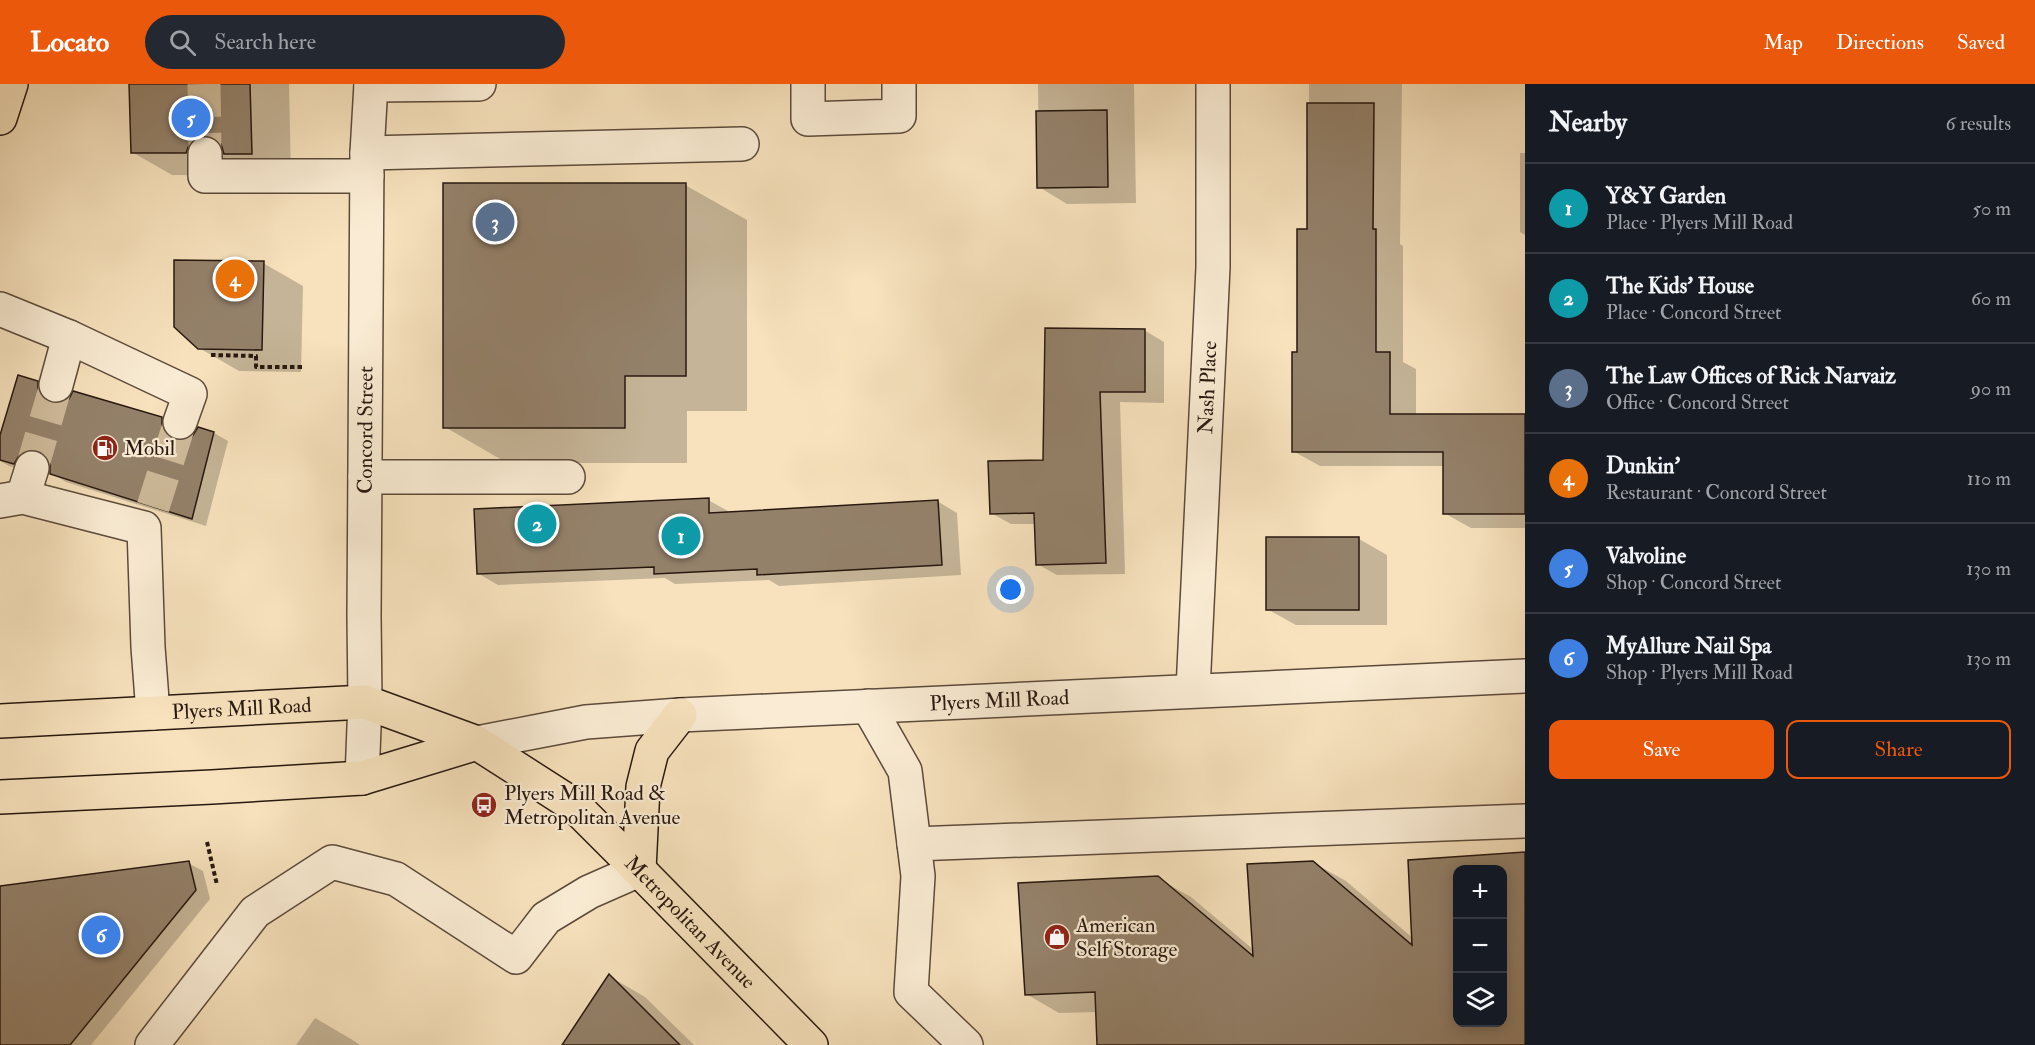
<!DOCTYPE html>
<meta charset="utf-8">
<style>
body{margin:0;font-family:"IM FELL Double Pica",serif;background:#242831;color:#f1f3f6}
.controls{position:absolute;right:18px;bottom:18px;display:grid;overflow:hidden;border-radius:12px;box-shadow:0 3px 15px #0003}
.controls button{width:54px;height:54px;display:grid;place-items:center;padding:0;border:0;border-bottom:2px solid #363941;background:#171b24;color:#f1f3f6;font:30px sans-serif}
.you{position:absolute;left:1011px;top:506px;width:21px;height:21px;margin:-15px;border:4px solid #fff;border-radius:50%;background:#1a73e8;box-shadow:0 0 0 9px #1a73e833}
.badge{display:grid;place-items:center;width:39px;height:39px;border-radius:50%;background:#ea580c;color:#fff;font-size:20px;font-weight:700}
.pin{position:absolute;translate:-50% -50%;border:3px solid #fff;box-shadow:0 2px 6px #0006}
.list{margin:0;padding:0;list-style:none}
h2{display:flex;justify-content:space-between;align-items:center;height:78px;margin:0;padding:0 24px;font-size:26px}
h2 small{font-size:20px;font-weight:400;color:#9ea1a6}
.list li{display:grid;grid-template-columns:39px 1fr auto;gap:18px;align-items:center;box-sizing:border-box;height:90px;padding:0 24px;border-top:2px solid #363941}
.list b{display:block;font-size:22px;white-space:nowrap}
.list p{margin:0;font-size:20px;white-space:nowrap;color:#9ea1a6}
.list em{font-size:20px;font-style:normal;color:#9ea1a6}
.actions{display:flex;gap:12px;padding:18px 24px}
.actions a{flex:1;padding:14px 0;border:2px solid #ea580c;border-radius:12px;text-align:center;font-size:21px;color:#ea580c}
.actions .main{background:#ea580c;color:#fff}
.icon{flex:none;width:33px;height:33px;fill:none;stroke:currentColor;stroke-width:2;stroke-linecap:round;stroke-linejoin:round}
.map{position:relative;flex:none;width:1525px;height:961px;overflow:hidden}
header{display:flex;align-items:center;gap:36px;box-sizing:border-box;height:84px;padding:0 30px;background:#ea580c;color:#fff}
header strong{font-size:28px}
nav{display:flex;gap:33px;margin-inline-start:auto;font-size:21px}
.search{width:420px;height:54px;background:#242831;display:flex;align-items:center;gap:15px;box-sizing:border-box;padding:0 21px;border-radius:33px;color:#9ea1a6;font-size:22px}
main{display:flex}
aside{flex:1;background:#171b24}
.map>svg:first-child{display:block}
.shadow{fill:#0003;fill-rule:evenodd}
.building{fill:#94816a;stroke:#281810;stroke-width:1.5;fill-rule:evenodd}
.lines{fill:none;stroke-linecap:round;stroke-linejoin:round}
.minor-tunnel{stroke:#ceba9a;stroke-width:33;stroke-dasharray:33 16;stroke-linecap:butt}
.minor-casing{stroke:#5c4a3b;stroke-width:36}
.major-casing{stroke:#281810;stroke-width:36}
.path{stroke:#281810;stroke-width:4;stroke-dasharray:4.5 3;stroke-linecap:butt}
.minor{stroke:#faecd4;stroke-width:33}
.major{stroke:#f7e2bd;stroke-width:33}
.labels{text-anchor:middle;stroke-width:4.5;stroke-linejoin:round;paint-order:stroke}
.street-label{font-size:21px;fill:#281810;stroke:#faecd4}
.poi-label{font-size:21px;fill:#281810;stroke:#faecd4;text-anchor:start}
</style>
<header>
<strong>Locato</strong>
<div class="search"><svg class="icon" aria-label="search" viewBox="0 0 24 24"><circle cx="10" cy="10" r="6"/><path d="M15 15l6 6"/></svg>Search here</div>
<nav><a>Map</a><a>Directions</a><a>Saved</a></nav>
</header>
<main>
<div class="map">
<svg width="1525" height="961" viewBox="0 0 1525 961">
<rect width="100%" height="100%" fill="#f7e2bd"/>
<filter id="stains"><feTurbulence type="fractalNoise" baseFrequency=".00333" numOctaves="4"/><feColorMatrix values="0 0 0 0 .2 0 0 0 0 .09 0 0 0 0 .02 0 0 0 .5 -.17"/></filter>
<radialGradient id="worn" r=".72"><stop offset=".6" stop-color="#630" stop-opacity="0"/><stop offset="1" stop-color="#630" stop-opacity=".3"/></radialGradient>
<path class="shadow" d="M131 0H289L291 92 172 91 132 68Z
M1038 0H1134L1136 119 1067 120 1039 103Z
M1309 0H1402L1400 160 1403 162V278L1416 285V332H1525V444H1471L1444 429V382H1320L1293 367 1309 147Z
M1520 69H1525V151L1520 148Z
M685 101 747 136V327H687V379H507L445 343Z
M263 179 303 202 301 288 239 287 199 264Z
M1144 246 1164 258V319L1120 318 1125 490 1057 491 1037 480 1036 440H1011L991 429 1045 377Z
M37 299 52 307V316L55 320 162 334 176 342V351L179 358 214 349 228 357 206 442 66 398 51 389 52 380 49 373H44L29 387 9 382 0 377V357Z
M708 416 728 427V429L937 417 957 429 961 491 779 502 769 496 675 500 665 494 498 501 479 490Z
M1359 455 1387 471V541H1296L1267 525Z
M1518 770 1525 774V961H1099L1098 928 1059 929 1026 910 1157 794 1191 813 1254 866 1312 778 1346 797 1414 855 1409 777ZM1458 786H1502V938H1458Z
M188 779 203 787 210 815 91 961H0V805Z
M609 892 645 913 694 961H564Z
M315 934 351 955 360 961H296Z"/>
<path class="building" d="M129 0H250L252 70H224L221 60 215 54 206 51 195 54 189 61 186 69H131Z
M1307 19H1374L1373 145H1376V268H1390V330H1525V430H1443V368H1292V268H1297V145H1307Z
M1107 26 1108 103 1037 104 1036 27Z
M443 99H686V292H625V344H443Z
M174 176 264 177 262 266 198 265 174 243Z
M1045 244 1145 245V308H1100L1106 479 1036 481 1034 429 990 430 988 377 1043 376Z
M18 291 38 297V306L42 314 51 319H61L69 315 73 307 162 333V342L165 350 174 356H184L192 353 198 343 214 348 192 435 50 390V380L46 372 37 366H28L20 370 14 380 0 376V351Z
M709 414V429L938 416 942 481 757 491V485L654 490V483L477 490 474 425Z
M1266 453H1359V526H1266Z
M1525 768V961H1097L1095 908 1025 911 1018 799 1158 792 1253 872 1247 780 1313 777 1412 861 1408 776ZM1458 786H1503V939H1458Z
M189 777 196 806 70 961H0V802Z
M609 890 680 961H562Z"/>
<g class="lines">
<path class="minor-tunnel" d="M204 0 205 70
M32 384 56 301
M153 423 180 338"/>
<g class="minor-casing">
<g id="minor">
<path d="M808 0V35L899 32V0"/>
<path d="M371 1 479 0"/>
<path d="M367 69 742 60"/>
<path d="M205 70V92H367"/>
<path d="M0 225 69 253 56 301"/>
<path d="M69 253 190 310 180 338"/>
<path d="M365 393H568"/>
<path d="M23 413 32 384"/>
<path d="M0 417 23 413 144 444 148 563 153 629"/>
<path id="s1" d="M1193 606 1213 183V0"/>
<path d="M868 622 905 687 918 792 911 908 966 961"/>
<path id="s2" d="M477 659 586 638 680 631 1525 592"/>
<path id="s3" d="M362 694 365 618 364 532 367 69 371 0"/>
<path d="M914 760 1525 737"/>
<path d="M152 961 255 828 332 778 396 795 516 873 546 834 589 808 639 786"/>
</g>
</g>
<g class="major-casing">
<g id="major">
<path d="M0 34 11 0"/>
<path id="s4" d="M0 637 365 618 477 659 575 722 639 786 811 961"/>
<path d="M0 713 212 703 362 694 477 659"/>
<path d="M639 786 643 703 652 667 680 631"/>
</g>
</g>
<path class="path" d="M211 271 256 272V283H303
M207 758 217 801"/>
<use href="#minor" class="minor"/>
<use href="#major" class="major"/>
</g>
<defs>
<g id="fuel-disc" transform="scale(1.35)"><circle r="9.5" fill="#8f2418" stroke="#faecd4"/><path d="M-5.5-6h7V0h2V4h1.3V-2.5L3-4.5l.8-.8L6-3V5H2.5V1h-1V6h-7ZM-4.2-4.7v3.2H.2V-4.7Z" fill="#fff"/></g>
<g id="bus-disc" transform="scale(1.35)"><circle r="9.5" fill="#8f2418" stroke="#faecd4"/><path d="M-5-6H5V4H4V6H2V4H-2V6H-4V4H-5ZM-3.5-4V0h7V-4ZM-3.5 1.2v1.5H-2V1.2ZM2 1.2v1.5H3.5V1.2Z" fill="#fff"/></g>
<g id="shop-disc" transform="scale(1.35)"><circle r="9.5" fill="#8f2418" stroke="#faecd4"/><path d="M-5-2.5h2.3a2.7 3.5 0 0 1 5.4 0H5L5.5 6h-11ZM-1.5-2.5h3a1.5 2.3 0 0 0-3 0Z" fill="#fff"/></g>
</defs>
<g fill-rule="evenodd">
<use href="#fuel-disc" x="105" y="364"/>
<use href="#bus-disc" x="484" y="721"/>
<use href="#shop-disc" x="1057" y="853"/>
</g>
<g class="labels">
<g class="street-label">
<text dy="7" stroke="none"><textPath href="#s1" startOffset="303">Nash Place</textPath></text>
<text dy="7" stroke="none"><textPath href="#s3" startOffset="348">Concord Street</textPath></text>
<text dy="7" stroke="none"><textPath href="#s2" startOffset="525">Plyers Mill Road</textPath></text>
<text dy="7" stroke="none"><textPath href="#s4" startOffset="242">Plyers Mill Road</textPath></text>
<text dy="7" stroke="none"><textPath href="#s4" startOffset="765">Metropolitan Avenue</textPath></text>
</g>
<g class="poi-label">
<text x="124" y="371">Mobil</text>
<text x="504" y="716">Plyers Mill Road &amp;<tspan x="504" dy="24">Metropolitan Avenue</tspan></text>
<text x="1076" y="848">American<tspan x="1076" dy="24">Self Storage</tspan></text>
</g>
</g>
<rect width="100%" height="100%" filter="url(#stains)"/>
<rect width="100%" height="100%" fill="url(#worn)"/>
</svg>
<div class="controls">
<button>+</button>
<button>−</button>
<button><svg class="icon" aria-label="layers" viewBox="0 0 24 24"><path d="M12 4l9 5-9 5-9-5zM3 14l9 5 9-5"/></svg></button>
</div>
<div class="you"></div>
<div class="pin badge" style="left:681px;top:452px;background:#0f9aa8">1</div>
<div class="pin badge" style="left:537px;top:440px;background:#0f9aa8">2</div>
<div class="pin badge" style="left:495px;top:138px;background:#5c6f8a">3</div>
<div class="pin badge" style="left:235px;top:195px;background:#e8710a">4</div>
<div class="pin badge" style="left:191px;top:34px;background:#3f7fe0">5</div>
<div class="pin badge" style="left:101px;top:851px;background:#3f7fe0">6</div>
</div>
<aside>
<h2>Nearby<small>6 results</small></h2>
<ul class="list">
<li><span class="badge" style="background:#0f9aa8">1</span><div><b>Y&amp;Y Garden</b><p>Place · Plyers Mill Road</p></div><em>50 m</em></li>
<li><span class="badge" style="background:#0f9aa8">2</span><div><b>The Kids' House</b><p>Place · Concord Street</p></div><em>60 m</em></li>
<li><span class="badge" style="background:#5c6f8a">3</span><div><b>The Law Offices of Rick Narvaiz</b><p>Office · Concord Street</p></div><em>90 m</em></li>
<li><span class="badge" style="background:#e8710a">4</span><div><b>Dunkin'</b><p>Restaurant · Concord Street</p></div><em>110 m</em></li>
<li><span class="badge" style="background:#3f7fe0">5</span><div><b>Valvoline</b><p>Shop · Concord Street</p></div><em>130 m</em></li>
<li><span class="badge" style="background:#3f7fe0">6</span><div><b>MyAllure Nail Spa</b><p>Shop · Plyers Mill Road</p></div><em>130 m</em></li>
</ul>
<div class="actions"><a class="main">Save</a><a>Share</a></div>
</aside>
</main>
